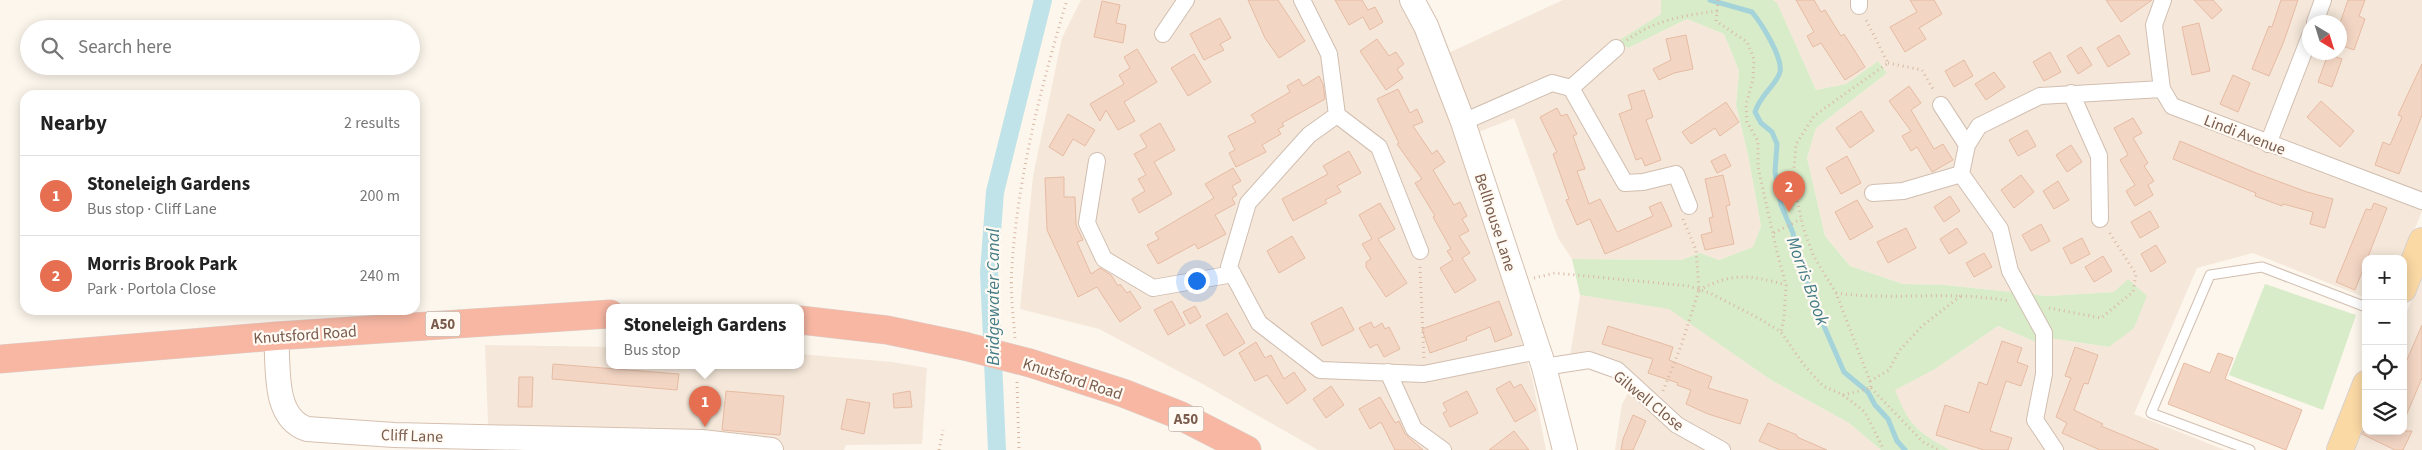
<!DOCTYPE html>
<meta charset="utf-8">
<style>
body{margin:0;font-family:"Source Sans 3",sans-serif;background:#f2f2f2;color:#222}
.controls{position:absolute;right:15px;bottom:15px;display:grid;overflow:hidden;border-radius:10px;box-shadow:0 2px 12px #0003}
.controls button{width:45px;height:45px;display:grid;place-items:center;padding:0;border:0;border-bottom:1px solid #e0e0e0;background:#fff;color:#222;font:25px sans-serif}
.compass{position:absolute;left:2302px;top:15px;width:45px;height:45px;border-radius:50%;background:#fff;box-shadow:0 2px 12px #0003;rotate:142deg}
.you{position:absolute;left:1196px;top:280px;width:18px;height:18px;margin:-12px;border:4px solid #fff;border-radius:50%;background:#1a73e8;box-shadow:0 0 0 8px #1a73e833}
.badge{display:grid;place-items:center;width:32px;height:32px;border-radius:50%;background:#e76f51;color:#fff;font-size:16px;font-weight:700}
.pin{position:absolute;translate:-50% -41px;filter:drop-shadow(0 1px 2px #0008)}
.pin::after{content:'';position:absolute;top:26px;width:18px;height:15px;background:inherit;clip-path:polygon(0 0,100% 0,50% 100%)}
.popup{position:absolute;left:606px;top:304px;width:198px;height:65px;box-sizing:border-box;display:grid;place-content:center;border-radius:10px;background:#fff;filter:drop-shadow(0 1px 4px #0005);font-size:16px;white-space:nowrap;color:#767676}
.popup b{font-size:19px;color:#222}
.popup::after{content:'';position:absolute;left:50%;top:100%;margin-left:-10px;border:10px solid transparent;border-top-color:#fff}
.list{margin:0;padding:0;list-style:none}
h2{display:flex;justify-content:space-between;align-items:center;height:65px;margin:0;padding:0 20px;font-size:21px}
h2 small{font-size:16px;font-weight:400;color:#767676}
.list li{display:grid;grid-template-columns:32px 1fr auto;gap:15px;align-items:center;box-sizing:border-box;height:80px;padding:0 20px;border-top:1px solid #e0e0e0}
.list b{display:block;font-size:19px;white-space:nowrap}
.list p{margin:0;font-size:16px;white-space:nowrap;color:#767676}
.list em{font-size:16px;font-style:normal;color:#767676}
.icon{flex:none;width:28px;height:28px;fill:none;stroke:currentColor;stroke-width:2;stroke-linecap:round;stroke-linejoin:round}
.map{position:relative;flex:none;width:2422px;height:450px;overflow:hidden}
.search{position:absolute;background:#fff;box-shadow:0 2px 12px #0003;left:20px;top:20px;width:400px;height:55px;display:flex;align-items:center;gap:12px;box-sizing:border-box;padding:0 18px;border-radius:28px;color:#767676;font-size:19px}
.panel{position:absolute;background:#fff;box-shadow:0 2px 12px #0003;left:20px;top:90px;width:400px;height:225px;border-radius:15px}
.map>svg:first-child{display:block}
.residential{fill:#f5e8da;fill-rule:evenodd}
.green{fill:#d8ecc9}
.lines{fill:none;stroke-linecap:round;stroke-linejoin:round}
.stream{stroke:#a5d3da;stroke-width:5}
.canal{stroke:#bfe3e8;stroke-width:18}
.building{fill:#f3d5c3;stroke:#e6bba3}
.lane-casing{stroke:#d1beb0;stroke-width:11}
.street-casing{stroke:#d1beb0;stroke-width:18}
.secondary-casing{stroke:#d6c0b0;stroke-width:26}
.primary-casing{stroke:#dad1cd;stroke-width:28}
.highway-casing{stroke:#dad1cd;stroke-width:29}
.path{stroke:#d9b8a5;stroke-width:3;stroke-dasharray:1 4;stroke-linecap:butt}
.lane{stroke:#fff;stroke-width:9}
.street{stroke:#fff;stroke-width:16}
.secondary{stroke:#fff;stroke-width:24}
.primary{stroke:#fbd9a5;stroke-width:26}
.highway{stroke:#f7b7a3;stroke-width:28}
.highway-bridge-casing{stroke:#dad1cd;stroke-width:29;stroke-linecap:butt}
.highway-bridge{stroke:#f7b7a3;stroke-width:28}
.labels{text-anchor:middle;stroke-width:4.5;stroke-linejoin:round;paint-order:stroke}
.shield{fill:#fffaf3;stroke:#a28b7f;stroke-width:1}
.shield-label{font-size:15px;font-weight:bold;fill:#7a5c4d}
.street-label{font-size:16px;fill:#7a5c4d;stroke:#fffaf3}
.water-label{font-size:18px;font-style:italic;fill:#437c86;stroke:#fffaf3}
</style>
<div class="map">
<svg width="2422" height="450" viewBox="0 0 2422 450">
<rect width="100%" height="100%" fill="#fdf6ec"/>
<path class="residential" d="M1081 0H1400L1408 11 1429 62 1563 0H1661V14L1619 41 1628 48 1687 19 1724 34 1739 71 1736 105 1748 155 1761 226 1753 247 1719 260 1700 253 1681 260 1572 259 1558 238 1514 118 1461 139 1532 377 1546 450H1318L1201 383 1099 329 1020 309 1033 176 1062 38Z
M1773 0H2422V211L2403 259H2366V298L2253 253 2197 268 2134 414 2225 450H1950L1928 438 1906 418 1894 390 1935 369 1998 326 2036 342 2056 339 2109 347 2114 292 2047 296 1945 285 1903 284 1850 266 1825 236 1807 158 1816 128 1887 73 1878 61 1846 84 1816 90 1777 4ZM2310 22H2340V52H2310Z
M2422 274V450H2354L2366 419V431H2403V322Z
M1580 295 1669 308 1771 380 1849 423 1881 450H1615L1622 404 1636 379 1570 356Z
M485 345 610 347V366H800V354L892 362 927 368 922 444 846 445 844 450H489Z"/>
<path class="green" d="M1661 0H1773L1777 3 1816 90 1846 84 1878 61 1887 73 1816 128 1807 158 1825 236 1850 266 1903 284 1945 285 2047 296 2114 292 2128 279 2147 296 2134 328 2109 347 2056 339 2036 342 1998 326 1935 369 1895 390C1909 425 1916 431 1950 450H1881L1849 423 1771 380 1669 309 1580 295 1572 259 1681 260 1700 253 1719 260 1753 247 1761 226 1748 155 1736 105 1739 71 1724 34 1687 19 1628 48 1618 41 1661 14Z
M2265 284 2356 315 2323 410 2229 375Z"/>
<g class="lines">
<path class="stream" d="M1710 0 1752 12C1761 23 1783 57 1780 72 1777 84 1760 95 1755 112L1761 123 1772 132 1777 144 1775 172 1781 205 1793 233 1798 265 1816 298 1820 317 1844 372 1868 392 1875 405 1888 419 1897 441 1905 450"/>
<path class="canal" d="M997 450 989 272 995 192 1043 0"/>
</g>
<path class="building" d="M1248 0H1278L1305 41 1279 58 1265 38Z
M1335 0H1362L1368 10 1375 7 1383 22 1370 30 1363 17 1349 25Z
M1796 0H1814L1821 12 1825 10 1841 36 1844 34 1865 67 1845 80 1821 43 1813 47 1807 36 1814 32Z
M1910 0H1934L1942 14 1919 28 1926 39 1905 52 1890 27 1917 12Z
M2106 0H2152L2121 22Z
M2194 0H2213L2222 10 2212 19Z
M2281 0H2298L2284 41 2269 76 2252 69 2269 26 2272 27Z
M2348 0H2365L2359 16 2365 19 2354 50 2340 45V23Z
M1102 1 1120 5 1116 23 1126 25 1123 43 1094 37Z
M1220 18 1231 38 1220 44 1224 50 1204 60 1190 34Z
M2199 23 2210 71 2192 75 2182 27Z
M1686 35 1693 69 1674 73 1659 80 1653 69 1671 60 1666 39Z
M2119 35 2130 54 2108 67 2097 48Z
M1377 39 1389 56 1396 52 1404 64 1397 69 1403 78 1386 90 1360 51Z
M2081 47 2092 65 2078 74 2067 56Z
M1137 49 1157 82 1124 102 1135 121 1118 130 1106 110 1100 121 1090 104 1124 84 1119 75 1130 68 1124 57Z
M2050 52 2061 72 2044 81 2033 62Z
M1194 54 1211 82 1188 96 1171 68Z
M2328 54 2342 59 2332 87 2318 82Z
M1964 60 1973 76 1954 87 1945 71Z
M2422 64V115L2399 174 2375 165 2383 142 2390 145 2402 117 2398 115Z
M1994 72 2005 87 1986 100 1975 84Z
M2233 75 2250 83 2238 112 2220 104Z
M1319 76 1323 84 1325 99 1282 123 1284 126 1278 129 1281 134 1262 145 1266 152 1236 167 1229 153 1235 150 1228 136 1256 122 1251 115 1290 92 1287 86 1299 79 1303 86Z
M1909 86 1921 103 1911 110 1934 149 1943 144 1953 160 1932 172 1917 147 1911 151 1902 136 1911 131 1889 101Z
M1398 89 1410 113 1417 109 1423 122 1413 126 1432 154 1437 150 1445 162 1433 170 1454 205 1460 202 1467 216 1462 219 1469 231 1459 236 1470 253 1462 258 1476 280 1455 293 1440 268 1453 260 1447 251 1451 249 1433 217 1435 216 1415 183 1422 179 1397 144 1399 143 1377 99Z
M1644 90 1653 117 1646 120 1661 160 1645 166 1642 158 1636 160 1619 114 1632 109 1628 95Z
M2321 101 2354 131 2340 147 2307 117Z
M1726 102 1739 122 1720 136 1715 128 1691 144 1682 132Z
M1557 108 1561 116 1567 114 1577 134 1573 136 1585 169 1577 171 1589 204 1600 199 1617 232 1653 216 1649 207 1661 202 1672 226 1605 254 1590 219 1577 225 1566 200 1569 199 1553 154 1557 152 1540 117Z
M1861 111 1874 131 1850 148 1836 128Z
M1068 114 1095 130 1085 146 1073 139 1063 156 1049 147Z
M2133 118 2142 133 2133 138 2148 163 2144 166 2154 181 2148 185 2153 195 2135 206 2126 191 2135 185 2120 160 2128 155 2114 128Z
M1160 123 1175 150 1154 162 1172 194 1139 213 1132 199 1145 191 1138 179 1146 175 1134 154 1147 147 1140 135Z
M2027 130 2036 146 2018 156 2009 140Z
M2180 141 2256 173 2307 192 2333 199 2325 228 2310 224 2313 212 2283 204 2282 206 2255 196 2256 193 2173 159Z
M2071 145 2082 162 2067 172 2056 155Z
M1349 151 1361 173 1337 186 1341 192 1325 200 1327 203 1293 221 1282 199 1328 174 1323 166Z
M1725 154 1731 166 1717 173 1711 161Z
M1847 156 1861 183 1841 194 1826 168Z
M1233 168 1241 181 1232 186 1237 195 1232 198 1235 204 1215 215 1226 234 1198 249 1195 244 1158 264 1147 245 1159 239 1155 233 1214 198 1205 184Z
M1723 175 1730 205 1726 206 1734 244 1705 250 1701 235 1712 232 1709 218 1713 217 1705 179Z
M2021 175 2034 192 2014 208 2001 190Z
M1064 177V197H1075L1076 225 1083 240 1077 242 1091 274 1100 268 1111 275 1118 286 1120 284 1127 293 1130 291 1141 308 1120 322 1097 287 1078 297 1047 230 1045 178Z
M2058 181 2069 200 2054 209 2043 191Z
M1950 196 1960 211 1944 222 1934 207Z
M1857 200 1873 227 1850 240 1835 212Z
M1380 203 1395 229 1378 239 1407 283 1386 297 1366 267V262L1371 259 1362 244 1372 239 1359 215Z
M2374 203 2387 208 2355 290 2336 282 2366 209 2371 210Z
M2150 211 2159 227 2140 238 2131 222Z
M2041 224 2050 241 2031 251 2022 235Z
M1906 228 1916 248 1888 263 1877 242Z
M1957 228 1967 243 1949 254 1940 239Z
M1292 236 1305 258 1279 273 1267 251Z
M2082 238 2090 254 2071 264 2063 248Z
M2156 245 2166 262 2151 272 2141 254Z
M1984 253 1992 267 1974 277 1966 263Z
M2103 256 2112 271 2094 282 2085 267Z
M1172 301 1185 325 1168 335 1154 310Z
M1499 301 1512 335 1495 342 1490 327 1466 337 1467 340 1430 353 1422 329Z
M1195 306 1201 317 1190 324 1183 312Z
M1342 307 1354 330 1322 346 1311 323Z
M1227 313 1245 343 1224 356 1206 325Z
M1371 322 1374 328 1382 323 1385 329 1389 327 1400 349 1384 357 1377 344 1370 348 1359 328Z
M2422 325V378L2403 423V369Z
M1608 326 1673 347 1669 360 1712 377 1708 388 1748 400 1740 424 1708 414 1686 404 1691 390 1677 385 1678 383 1648 373 1653 359 1602 344Z
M2002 341 2022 348 2017 362 2028 366 2021 386 2006 381 1990 431 2012 438 2008 450H1984L1936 435 1945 405 1969 413 1979 382 1987 385Z
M1256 342 1265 358 1271 355 1284 379 1294 372 1306 390 1287 404 1267 375 1255 381 1239 353Z
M2075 347 2098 355 2088 384 2084 383 2074 410 2103 424 2101 426 2159 450H2100L2062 433 2067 423 2056 417 2071 378 2065 376Z
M2218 353 2233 358 2225 379 2302 410 2286 450 2168 404 2184 363 2210 373Z
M553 364 679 374 677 390 552 379Z
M519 377H533L532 407H518Z
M1510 381 1514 388 1521 384 1536 410 1515 422 1496 389Z
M1331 386 1344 405 1326 418 1313 399Z
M726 391 784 396 780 435 722 430Z
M910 391 912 407 894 408 893 394Z
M1467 391 1478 413 1450 427 1443 413 1447 411 1443 403Z
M1380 397 1395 423 1399 421 1405 434 1423 450H1395L1381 422 1370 429 1359 409Z
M847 399 870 403 864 434 841 429Z
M1633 415 1646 421 1633 450H1621L1623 439Z
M1768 423 1797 435V437L1827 450H1780L1759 441Z
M1514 431 1529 450H1489Z
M2364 431H2412L2403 450H2395L2362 434Z"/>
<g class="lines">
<g class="lane-casing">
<path id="lane" d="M2250 450 2151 413 2210 275 2262 267 2366 307"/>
</g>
<g class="street-casing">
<path id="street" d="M1302 0 1329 54 1337 115 1309 135 1248 203 1229 267 1259 323 1320 370 1424 374 1538 351
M1859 0V6
M2163 0 2154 25 2162 89 2172 106 2422 201
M2315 22 2323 0
M1163 34 1186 0
M1571 88 1616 48
M2071 93 2099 156 2100 219
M1941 105 1967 145
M1337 115 1379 147 1420 251
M1463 122 1552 83 1571 88 1625 183 1643 182 1676 174 1689 206
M2268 144 2310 36
M1097 161 1087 223 1104 259 1153 288 1233 274
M1873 193 1903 191 1961 174
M1544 367 1589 360 1617 370 1677 425 1722 450
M1388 372 1414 429 1443 450
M2055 450 2035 420 2044 374V333L2010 271 2000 229 1961 174 1967 145 1979 126 2040 96 2162 89"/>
</g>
<g class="secondary-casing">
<path id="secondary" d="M1412 0 1426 26 1463 122 1544 367 1565 450
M276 336C279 367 272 417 307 429L394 435 702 442 771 450"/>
</g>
<g class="primary-casing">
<path id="primary" d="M2403 289 2422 241
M2340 450 2366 384"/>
</g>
<g class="highway-casing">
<path id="highway" d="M800 320 887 330 964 346
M0 359 276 336 610 314
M1030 363 1123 393 1179 415 1247 450"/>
</g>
<path class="path" d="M1718 0 1716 21 1747 42 1754 59 1753 79 1746 105 1747 122 1758 141V167L1776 248 1786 285 1784 318 1781 332
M1627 40C1655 20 1685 15 1718 11
M1888 63 1922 70 1934 91
M1774 233 1801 219
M1420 267 1424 358
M1534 278 1555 273 1689 286 1712 294 1760 319 1781 332 1804 365 1823 386 1843 395 1865 412 1884 450
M1699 290C1733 272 1750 275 1786 285
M1836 293C1894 301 1952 290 2009 301
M2049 308 2101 318 2133 292 2136 274 2109 232
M1015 338C1013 314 1010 289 1012 266 1018 176 1041 86 1067 0
M1870 381 1889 370 1899 351 1922 326 1962 295
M1017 382 1019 450
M1871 388 1923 442 1939 450
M1663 391 1681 346 1699 290 1696 250 1683 219
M1843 395 1871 388 1870 381 1836 293 1813 255 1803 227 1793 181 1796 144 1814 116 1888 63 1866 20
M939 450 943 430"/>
<use href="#lane" class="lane"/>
<use href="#street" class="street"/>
<use href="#secondary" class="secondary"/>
<use href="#primary" class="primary"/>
<use href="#highway" class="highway"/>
<g class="highway-bridge-casing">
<path id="highway-bridge" d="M964 346 1030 363"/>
</g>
<use href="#highway-bridge" class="highway-bridge"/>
</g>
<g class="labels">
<g class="shield">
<rect x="425.5" y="311.5" width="35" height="25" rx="4"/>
<rect x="1168.5" y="406.5" width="35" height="25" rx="4"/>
</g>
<g class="shield-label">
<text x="443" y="329">A50</text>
<text x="1186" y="424">A50</text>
</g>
<g class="street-label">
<text transform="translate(2245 134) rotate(21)" y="6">Lindi Avenue</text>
<text transform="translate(1496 222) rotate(72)" y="6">Bellhouse Lane</text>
<text transform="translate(305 334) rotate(-4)" y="6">Knutsford Road</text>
<text transform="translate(1073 378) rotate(18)" y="6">Knutsford Road</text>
<text transform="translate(1649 400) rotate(39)" y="6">Gilwell Close</text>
<text transform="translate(412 435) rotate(2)" y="6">Cliff Lane</text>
</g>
<g class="water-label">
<text transform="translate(1808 281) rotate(70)" y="6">Morris Brook</text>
<text transform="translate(993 297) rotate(-90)" y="6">Bridgewater Canal</text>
</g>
</g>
</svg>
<div class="controls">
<button>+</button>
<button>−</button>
<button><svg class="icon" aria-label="locate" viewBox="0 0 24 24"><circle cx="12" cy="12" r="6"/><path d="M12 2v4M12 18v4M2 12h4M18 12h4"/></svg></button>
<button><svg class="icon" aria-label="layers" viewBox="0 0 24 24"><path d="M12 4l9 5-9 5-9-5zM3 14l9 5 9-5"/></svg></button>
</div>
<svg class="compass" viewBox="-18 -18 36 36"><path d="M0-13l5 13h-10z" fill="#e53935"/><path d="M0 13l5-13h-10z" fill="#767676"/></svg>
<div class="you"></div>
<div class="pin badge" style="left:705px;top:427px">1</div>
<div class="popup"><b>Stoneleigh Gardens</b>Bus stop</div>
<div class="pin badge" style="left:1789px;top:212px">2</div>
<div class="search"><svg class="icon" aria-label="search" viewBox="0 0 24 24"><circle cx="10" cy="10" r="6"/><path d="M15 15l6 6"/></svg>Search here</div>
<section class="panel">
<h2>Nearby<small>2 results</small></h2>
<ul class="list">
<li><span class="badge">1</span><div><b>Stoneleigh Gardens</b><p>Bus stop · Cliff Lane</p></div><em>200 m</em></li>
<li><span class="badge">2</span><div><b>Morris Brook Park</b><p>Park · Portola Close</p></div><em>240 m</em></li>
</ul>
</section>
</div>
